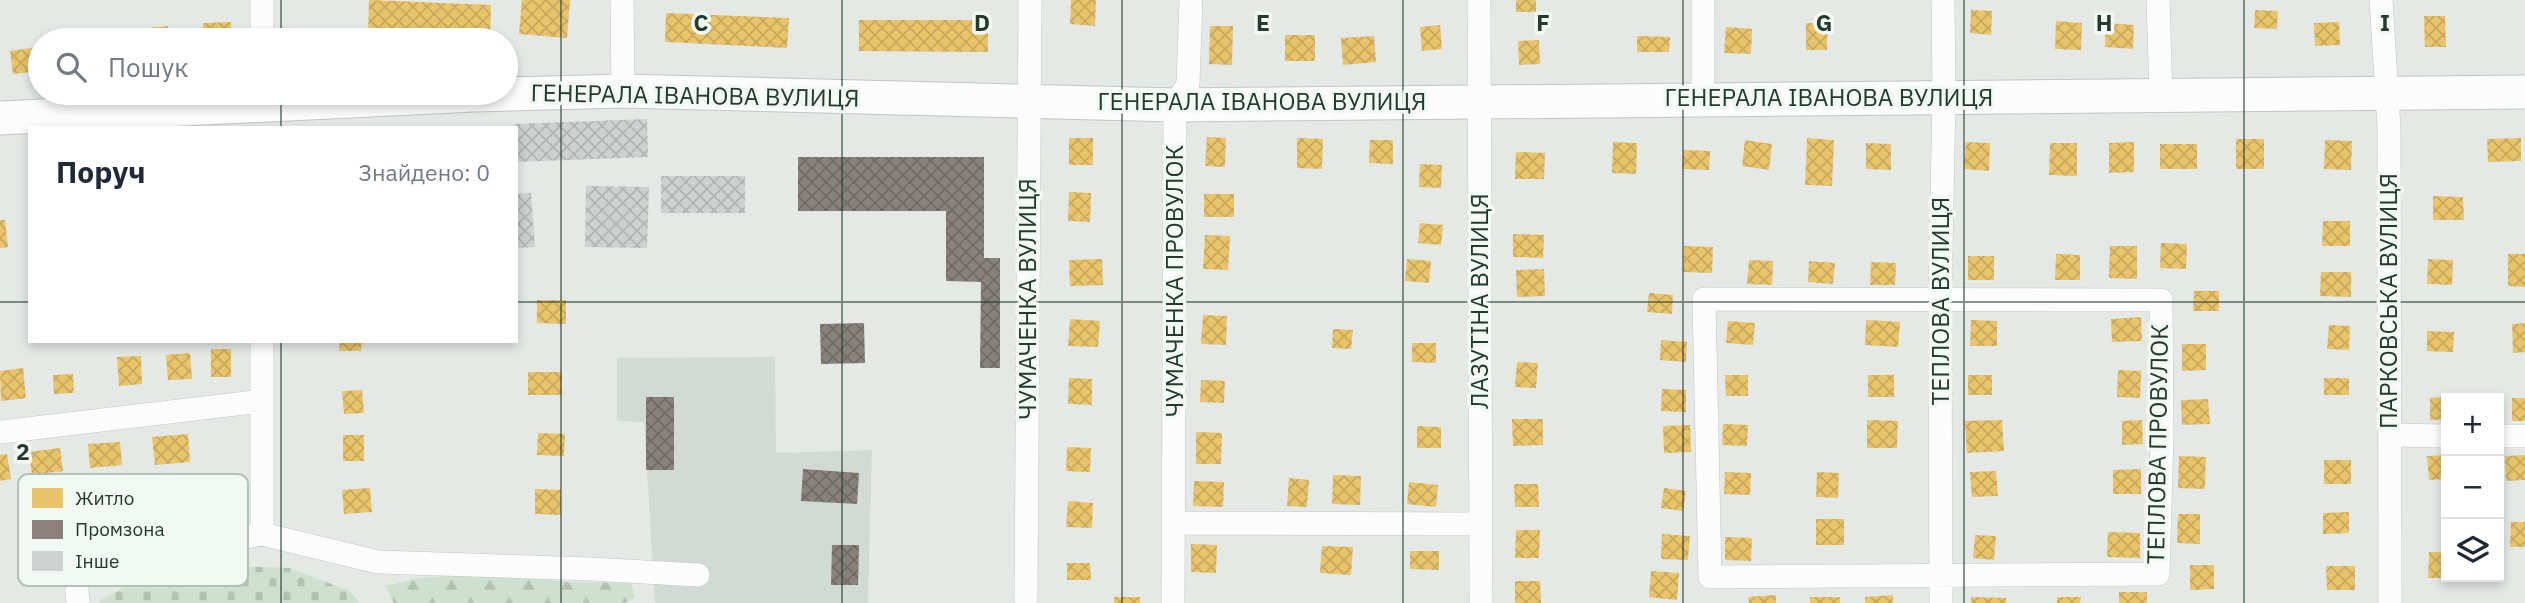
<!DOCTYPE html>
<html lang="uk">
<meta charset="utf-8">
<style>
body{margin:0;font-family:"IBM Plex Sans",sans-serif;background:#f6f6f7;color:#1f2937}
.controls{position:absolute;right:21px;bottom:21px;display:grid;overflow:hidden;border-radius:0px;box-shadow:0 4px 10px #0003}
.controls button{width:63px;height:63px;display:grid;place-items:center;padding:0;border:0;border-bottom:2px solid #e0e1e3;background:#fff;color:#1f2937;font:35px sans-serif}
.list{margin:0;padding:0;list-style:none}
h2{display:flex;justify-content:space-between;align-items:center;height:91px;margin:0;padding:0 28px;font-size:30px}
h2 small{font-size:23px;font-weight:400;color:#747a83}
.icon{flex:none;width:38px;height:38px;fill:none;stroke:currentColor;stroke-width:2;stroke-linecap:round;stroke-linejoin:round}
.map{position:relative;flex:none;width:2525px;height:603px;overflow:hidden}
.search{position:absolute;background:#fff;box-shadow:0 4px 10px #0003;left:28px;top:28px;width:490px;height:77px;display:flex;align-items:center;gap:18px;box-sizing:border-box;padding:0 24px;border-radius:38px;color:#747a83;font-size:26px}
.panel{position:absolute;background:#fff;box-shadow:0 4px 10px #0003;left:28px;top:126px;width:490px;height:217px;border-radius:0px}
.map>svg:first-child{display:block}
.built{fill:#d2dad5}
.forest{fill:url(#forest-firs)}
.cemetery{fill:url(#cemetery-stones)}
.homes{fill:url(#homes-cross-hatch)}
.industry{fill:url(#industry-cross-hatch)}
.building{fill:url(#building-cross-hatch)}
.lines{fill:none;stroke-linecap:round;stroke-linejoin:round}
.street-casing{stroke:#c1c6c3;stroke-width:24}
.secondary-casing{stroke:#c0c6c3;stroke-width:35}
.street{stroke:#fbfcfb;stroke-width:23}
.secondary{stroke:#fbfcfb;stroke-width:33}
.grid{fill:none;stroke:#233a2f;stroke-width:2;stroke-opacity:0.55}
.labels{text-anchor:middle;stroke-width:7;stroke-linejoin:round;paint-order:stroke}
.street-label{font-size:24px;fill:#233a2f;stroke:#f2f8f3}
.key{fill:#f2f8f3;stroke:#b4bfb8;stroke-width:2}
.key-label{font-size:19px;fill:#233a2f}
.grid-label{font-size:23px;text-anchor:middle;font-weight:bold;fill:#233a2f;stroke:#f2f8f3;stroke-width:7;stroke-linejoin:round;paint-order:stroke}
</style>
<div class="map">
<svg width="2525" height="603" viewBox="0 0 2525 603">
<defs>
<pattern id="forest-firs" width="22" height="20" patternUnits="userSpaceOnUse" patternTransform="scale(1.75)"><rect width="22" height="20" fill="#cee1d0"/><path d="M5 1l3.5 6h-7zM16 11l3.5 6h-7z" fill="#b1c2b3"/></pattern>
<pattern id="cemetery-stones" width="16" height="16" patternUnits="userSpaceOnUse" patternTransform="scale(1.75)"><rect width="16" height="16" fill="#cee1d0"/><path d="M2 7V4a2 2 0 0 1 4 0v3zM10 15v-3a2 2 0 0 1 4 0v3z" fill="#b1c2b3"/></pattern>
<pattern id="homes-cross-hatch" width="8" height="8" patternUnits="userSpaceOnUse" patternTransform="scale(1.75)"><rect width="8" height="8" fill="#e9c46a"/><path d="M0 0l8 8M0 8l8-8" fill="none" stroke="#c8a95c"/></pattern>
<pattern id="industry-cross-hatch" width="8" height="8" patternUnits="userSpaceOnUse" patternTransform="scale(1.75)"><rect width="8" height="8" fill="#8a817c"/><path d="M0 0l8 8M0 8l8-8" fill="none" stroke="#706b66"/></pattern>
<pattern id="building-cross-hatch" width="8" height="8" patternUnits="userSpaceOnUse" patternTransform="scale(1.75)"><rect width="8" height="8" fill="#cdd1cf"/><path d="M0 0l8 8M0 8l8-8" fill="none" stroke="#b0b4b2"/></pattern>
</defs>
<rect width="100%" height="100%" fill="#e4e9e6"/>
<path class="built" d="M775 357 776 453 872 450 868 603H655L644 422 617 421V358Z"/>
<path class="forest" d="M480 573 568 582 631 583 635 598 625 603H394L385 586 419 578Z"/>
<path class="cemetery" d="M228 566 290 568 350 591 359 603H100L99 601 144 577Z"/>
<path class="homes" d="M369 0 491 5 490 40 368 37Z
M522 0H570L567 38 519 34Z
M1071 0H1096L1095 26 1070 24Z
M1516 0H1536V12H1516Z
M1971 10 1992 11 1991 35 1970 33Z
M2255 10 2278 11 2277 29 2254 28Z
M666 13 789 18 787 48 665 42Z
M2424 16H2445L2446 47H2425Z
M859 20H988V52L859 51Z
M2056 21 2082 23 2081 50 2055 49Z
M231 22V40H203V23Z
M2339 22 2340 45 2315 46 2314 23Z
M1806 23H1828L1827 50H1806Z
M2106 23 2134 25 2133 49 2105 47Z
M1440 25 1442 49 1422 51 1420 27Z
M168 26 169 40H139L138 29Z
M1210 26H1233L1232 65 1209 64Z
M1726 27 1752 29 1751 54 1724 53Z
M1285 35H1315V61H1285Z
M1374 36 1376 62 1343 65 1341 38Z
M1637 36 1670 37 1669 52H1637Z
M1539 40 1540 64 1519 65 1518 41Z
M38 47 40 71 13 74 10 51Z
M1207 137 1226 138 1225 167 1205 166Z
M1069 138H1093V165H1069Z
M1297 138 1323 139 1322 169 1297 168Z
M1807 138 1834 140 1832 186 1805 185Z
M2521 138V161L2488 162 2487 139Z
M2236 139H2264V169H2236Z
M1370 140H1393V164L1369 163Z
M1745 140 1772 144 1769 170 1742 166Z
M2325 140 2352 141 2351 170 2324 169Z
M1613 142 1637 143 1636 174 1612 173Z
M1966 142 1990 143 1989 171 1964 169Z
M2134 142V172L2109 173V143Z
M1866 143 1891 144V170L1866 169Z
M2050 143H2077V176L2049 175Z
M2160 144H2197V169H2160Z
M1683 150 1710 151 1709 170 1682 169Z
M1516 152 1545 153 1544 179H1515Z
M1420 164 1442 165 1441 188 1419 187Z
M1069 192 1091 193 1090 222 1068 221Z
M1204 194H1234V217H1204Z
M2433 196 2463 197 2464 220H2433Z
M0 220H5L8 247 0 248Z
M2323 221H2350V246H2322Z
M1420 223 1443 225 1441 245 1418 243Z
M1513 234 1544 235 1543 258 1513 257Z
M1205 235 1230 236 1228 270 1203 269Z
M2161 243 2187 244 2186 269 2160 268Z
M1684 246 1713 247 1712 273 1683 272Z
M2110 246H2137V279L2109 278Z
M2056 254 2080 255V280H2055Z
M2508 254H2525V287L2508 286Z
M1968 256H1994V280H1968Z
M1102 259 1103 285 1070 286 1069 260Z
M1407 259 1431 261 1429 283 1405 281Z
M2428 259 2453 260 2452 285 2427 284Z
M1749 260 1773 261 1772 285 1747 284Z
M1809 261 1835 263 1833 284 1808 282Z
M1871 262 1896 263 1895 285H1870Z
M1544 269 1545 296 1517 297 1516 270Z
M2321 272H2351V297L2320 296Z
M2194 291H2219V311H2193Z
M1649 293 1673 295 1672 314 1647 312Z
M537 300H566V324L537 323Z
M1203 315 1227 316 1226 345 1201 344Z
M2141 317 2142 341 2112 342 2111 319Z
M1070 319 1100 321 1098 347 1068 346Z
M1866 320 1900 322 1898 347 1865 345Z
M1971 320 1997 321V346H1970Z
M1728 321 1755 323 1753 345 1726 343Z
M2525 323V352L2513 353 2512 324Z
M2329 325 2350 326 2349 350 2327 349Z
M1333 329 1353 330 1351 349 1332 348Z
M2427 331 2454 332 2453 352 2427 351Z
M1661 340 1687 342 1686 362 1660 360Z
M340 341H362L361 351H339Z
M1412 343H1436V363L1412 362Z
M2182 344H2206V370L2182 371Z
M211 349H231V377H211Z
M190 353 192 379 168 380 166 355Z
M141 356 142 384 119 386 117 357Z
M1517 362 1538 363 1536 388 1515 387Z
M23 368 26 398 1 401 0 371Z
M2118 370 2141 371 2140 398 2117 397Z
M528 372H562V395H528Z
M73 374 74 393 54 394 53 375Z
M1725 375H1748V396H1726Z
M1868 375H1894V397H1868Z
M1968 375H1992V395H1968Z
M1069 378 1092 379V405L1068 404Z
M2324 378H2349V395H2324Z
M1201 380 1225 381 1224 403 1200 402Z
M1662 389 1686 390V412L1661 411Z
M362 390 364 413 344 414 342 391Z
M2446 397V419L2430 420V398Z
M2512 398H2525V421H2512Z
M2208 399 2210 424 2182 425 2181 400Z
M1512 419H1543V445L1513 446Z
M1867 420 1898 421 1897 448H1867Z
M2002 420 2004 451 1967 453 1965 421Z
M2142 420 2143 444 2122 445V421Z
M1723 424 1748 425 1747 446 1722 445Z
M1690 425 1691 452 1664 453 1663 426Z
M1417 426 1441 427V448H1417Z
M1196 432 1222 433 1221 464H1196Z
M538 433 565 434 564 456 537 455Z
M188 434 190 462 155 465 152 437Z
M343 435H364V461H343Z
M120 442 122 465 90 468 88 444Z
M1067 447 1091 448 1090 472 1066 471Z
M60 448 63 471 32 475 29 452Z
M7 454 11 479 0 481V455Z
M2446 455V479L2429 480 2427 456Z
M2525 455V480L2506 481 2505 456Z
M2179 456 2206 457 2205 489 2178 488Z
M2324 460H2351V484H2324Z
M2141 469V494H2113V470Z
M1996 471 1998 496 1972 497 1970 472Z
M1725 472 1751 473 1750 495 1724 494Z
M1817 472 1839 473 1838 498 1816 497Z
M1333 475 1361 476 1360 505 1332 504Z
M1289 478 1309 480 1307 507 1287 506Z
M1194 481 1224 482 1223 507 1193 506Z
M1409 482 1438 485 1436 507 1407 504Z
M1514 484H1538L1539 507H1515Z
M370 488 372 512 344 514 342 490Z
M1664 488 1686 491 1683 511 1661 508Z
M535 489 561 490V515L535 514Z
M1068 501 1093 503 1092 528 1066 527Z
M2349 512V533L2323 534V513Z
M2178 514H2200V544L2177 543Z
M1816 519H1844V545H1816Z
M2511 522H2525V547H2510Z
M1516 530H1540L1539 558H1515Z
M2108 532 2140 533V558L2107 557Z
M1662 534 1690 536 1688 560 1661 559Z
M1975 535 1996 536 1994 560 1973 558Z
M1725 537 1752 538 1751 561 1725 560Z
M1191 544 1217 545 1216 573 1191 572Z
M1322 546 1353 547 1351 575 1320 573Z
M1410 551H1439V570L1410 569Z
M2429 552H2446V578H2428Z
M1067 563H1090L1091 580H1067Z
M2190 565H2214V589L2190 590Z
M2326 566H2355V590H2327Z
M1651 571 1679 573 1677 600 1649 597Z
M1515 581H1540L1541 603H1515Z
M2119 592H2147V603H2119Z
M1776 595V603H1749L1748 597Z
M1893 595V603H1865V597Z
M1114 597H1140V603H1114Z
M1810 597H1840V603H1810Z
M1971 597 2006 598V603H1971Z
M2057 597H2081L2080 603H2057Z"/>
<path class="industry" d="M798 157H984V258H1000V368H980L981 282 946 281V211H798Z
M864 323 865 363 821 364 820 324Z
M646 397H674V470H646Z
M803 469 859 473 857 504 801 501Z
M832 545H859L858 585H831Z"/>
<path class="building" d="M647 119 648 157 516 162V128L514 124Z
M661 176H745V213H661Z
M586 186 649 187 647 248 585 247Z
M531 193 535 247 516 248V194Z"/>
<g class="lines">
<g class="street-casing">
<path id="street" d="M262 0V40
M622 0 623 91
M1479 0 1481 603
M2158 0 2161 96
M2381 0 2389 128 2390 603
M1703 99V0
M1704 299 2161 300 2162 437 2158 574 1710 577Z
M0 432 262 401
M2390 435 2446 436
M2499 436H2525
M1174 523 1481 524
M262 534V341
M1026 598 1030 0
M78 603 76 579 130 559 262 534 378 562 591 569 698 575
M1173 603 1175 105 1188 84 1191 0
M1941 603 1940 299 1944 98 1943 0"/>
</g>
<g class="secondary-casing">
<path id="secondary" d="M0 118 473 95 623 91 1175 105 2525 92"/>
</g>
<use href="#street" class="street"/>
<use href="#secondary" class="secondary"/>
</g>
<path class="grid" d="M281 0V40M561 0V603M842 0V603M1122 0V603M1403 0V603M1683 0V603M1964 0V603M2244 0V603M281 93V128M0 302H30M516 302H2525M281 341V603"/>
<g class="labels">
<g class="street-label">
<text transform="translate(695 96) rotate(1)" y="8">ГЕНЕРАЛА ІВАНОВА ВУЛИЦЯ</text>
<text x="1829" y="106">ГЕНЕРАЛА ІВАНОВА ВУЛИЦЯ</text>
<text x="1262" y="110">ГЕНЕРАЛА ІВАНОВА ВУЛИЦЯ</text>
<text transform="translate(1175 281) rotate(-90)" y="8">ЧУМАЧЕНКА ПРОВУЛОК</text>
<text transform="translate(1028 299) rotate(-90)" y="8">ЧУМАЧЕНКА ВУЛИЦЯ</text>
<text transform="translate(1480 301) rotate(-90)" y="8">ЛАЗУТІНА ВУЛИЦЯ</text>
<text transform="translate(1941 301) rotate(-90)" y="8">ТЕПЛОВА ВУЛИЦЯ</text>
<text transform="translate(2389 301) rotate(-90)" y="8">ПАРКОВСЬКА ВУЛИЦЯ</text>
<text transform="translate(2158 444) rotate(-89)" y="8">ТЕПЛОВА ПРОВУЛОК</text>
</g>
</g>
<rect x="18" y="474" width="230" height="112" rx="10" class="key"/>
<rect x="32" y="488" width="31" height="20" fill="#e9c46a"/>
<rect x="32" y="520" width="31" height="19" fill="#8a817c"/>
<rect x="32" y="551" width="31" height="20" fill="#cdd1cf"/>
<g class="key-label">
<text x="75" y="505">Житло</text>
<text x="75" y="536">Промзона</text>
<text x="75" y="568">Інше</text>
</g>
<g class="grid-label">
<text x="701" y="31">C</text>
<text x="982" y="31">D</text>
<text x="1263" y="31">E</text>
<text x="1543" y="31">F</text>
<text x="1824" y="31">G</text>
<text x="2104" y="31">H</text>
<text x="2385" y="31">I</text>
<text x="23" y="460">2</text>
</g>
</svg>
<div class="controls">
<button>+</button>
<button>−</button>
<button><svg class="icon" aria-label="layers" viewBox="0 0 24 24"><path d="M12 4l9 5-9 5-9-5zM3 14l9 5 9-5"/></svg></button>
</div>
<div class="search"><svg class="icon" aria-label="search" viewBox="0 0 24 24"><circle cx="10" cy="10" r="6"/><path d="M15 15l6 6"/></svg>Пошук</div>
<section class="panel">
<h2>Поруч<small>Знайдено: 0</small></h2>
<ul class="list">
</ul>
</section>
</div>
